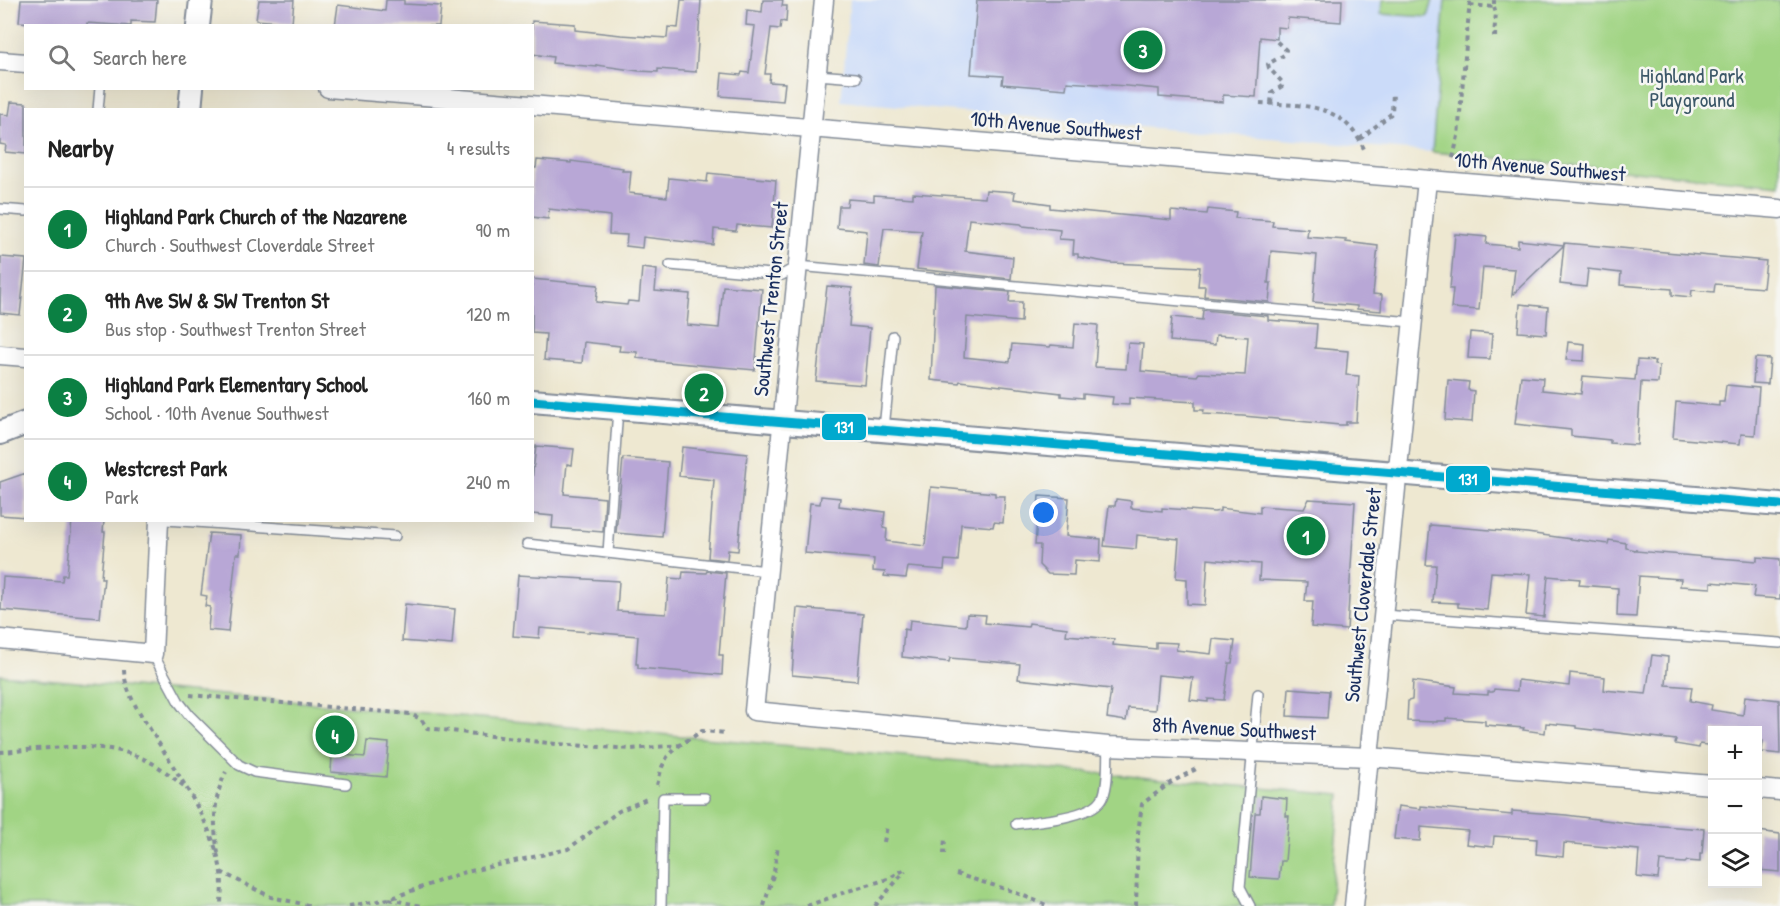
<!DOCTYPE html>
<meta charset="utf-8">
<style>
body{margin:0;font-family:"Patrick Hand",sans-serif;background:#f6f6f6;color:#222}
.controls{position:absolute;right:18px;bottom:18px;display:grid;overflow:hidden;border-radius:0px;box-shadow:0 6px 24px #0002}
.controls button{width:54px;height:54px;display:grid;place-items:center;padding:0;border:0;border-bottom:2px solid #e0e0e0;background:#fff;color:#222;font:30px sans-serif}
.you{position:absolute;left:1044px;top:513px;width:21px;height:21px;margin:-15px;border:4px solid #fff;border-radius:50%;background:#1a73e8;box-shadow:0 0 0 9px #1a73e833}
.badge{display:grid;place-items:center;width:39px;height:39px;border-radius:50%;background:#0b8043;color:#fff;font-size:20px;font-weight:700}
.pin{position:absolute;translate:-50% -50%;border:3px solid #fff;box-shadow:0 2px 6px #0006}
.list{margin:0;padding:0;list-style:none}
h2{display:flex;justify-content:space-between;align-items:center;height:78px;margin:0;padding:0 24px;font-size:26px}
h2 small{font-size:20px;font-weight:400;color:#767676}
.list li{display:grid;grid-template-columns:39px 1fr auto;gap:18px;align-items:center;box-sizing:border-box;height:84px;padding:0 24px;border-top:2px solid #e0e0e0}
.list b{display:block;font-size:22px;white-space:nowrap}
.list p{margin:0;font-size:20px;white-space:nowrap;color:#767676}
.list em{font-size:20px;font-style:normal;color:#767676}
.icon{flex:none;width:33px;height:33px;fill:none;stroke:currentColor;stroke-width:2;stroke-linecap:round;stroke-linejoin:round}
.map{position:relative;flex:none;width:1780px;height:906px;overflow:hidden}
.search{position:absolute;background:#fff;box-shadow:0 6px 24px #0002;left:24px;top:24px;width:510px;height:66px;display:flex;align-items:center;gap:15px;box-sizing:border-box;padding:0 21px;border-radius:0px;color:#767676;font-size:22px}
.panel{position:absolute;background:#fff;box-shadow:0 6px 24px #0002;left:24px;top:108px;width:510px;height:414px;border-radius:0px}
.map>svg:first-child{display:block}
.built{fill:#cbdbf9}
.green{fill:#a1d484;stroke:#5e8271;stroke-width:1.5}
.building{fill:#b8a7d6}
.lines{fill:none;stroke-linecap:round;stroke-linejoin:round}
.service-casing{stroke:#848c98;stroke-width:12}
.minor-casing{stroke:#848c98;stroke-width:21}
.tertiary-casing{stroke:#848c98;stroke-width:26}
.path{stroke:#848c98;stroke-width:4;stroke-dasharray:4.5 4.5;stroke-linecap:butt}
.service{stroke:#fff;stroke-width:9}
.minor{stroke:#fff;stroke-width:18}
.tertiary{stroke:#fff;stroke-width:22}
.bus-1-casing{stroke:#f6f6f2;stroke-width:14}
.bus-1{stroke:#00a9ce;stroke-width:9}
.labels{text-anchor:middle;stroke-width:5;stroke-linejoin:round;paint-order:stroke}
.park-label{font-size:21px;fill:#3c5868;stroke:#f6f6f2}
.street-label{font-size:21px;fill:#1b2f5e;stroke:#f6f6f2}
.line-badge{stroke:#f6f6f2;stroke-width:2}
.badge-label{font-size:16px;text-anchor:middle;font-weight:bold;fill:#fff}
</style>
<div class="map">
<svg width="1780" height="906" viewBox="0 0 1780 906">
<rect width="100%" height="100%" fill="#f6f6f2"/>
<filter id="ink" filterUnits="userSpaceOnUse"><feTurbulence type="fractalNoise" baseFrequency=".0167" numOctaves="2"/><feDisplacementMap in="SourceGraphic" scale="12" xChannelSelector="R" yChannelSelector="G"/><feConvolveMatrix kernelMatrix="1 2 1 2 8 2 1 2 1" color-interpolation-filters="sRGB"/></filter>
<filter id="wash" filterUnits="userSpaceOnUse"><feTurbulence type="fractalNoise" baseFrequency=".008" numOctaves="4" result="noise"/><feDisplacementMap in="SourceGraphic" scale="24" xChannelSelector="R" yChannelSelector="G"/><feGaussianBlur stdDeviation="1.35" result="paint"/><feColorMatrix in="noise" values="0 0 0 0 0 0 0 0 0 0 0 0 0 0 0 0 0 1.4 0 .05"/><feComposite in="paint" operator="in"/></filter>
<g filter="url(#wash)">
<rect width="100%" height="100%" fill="#eee8d1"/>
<path class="built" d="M850 0H1445L1432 152 841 101Z"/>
<path class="green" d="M1382 0H1433L1428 17 1381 14Z
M1445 0H1780V185L1432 152Z
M0 675 1340 795 1330 906H0Z"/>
<g id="blocks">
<path class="building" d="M21 0H157L155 22 131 21V26L87 23V26H70L19 22Z
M259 0H294L292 23 256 20Z
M386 0H404V4L441 6 439 26H335L338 5 385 11Z
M681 0H701L696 72 658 69V72L639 71 597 65V67L552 63 553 57 532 54V21L575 24V30L621 35 667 38 668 27 678 28Z
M763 0H783L782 6H787L786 22 781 21 780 29 771 28 765 74H770L769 82 785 83 783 101 720 96 722 73 741 75 742 72 749 73 755 26 746 25 747 10 762 12Z
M977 0H1342L1341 22 1288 18 1287 28 1277 27V39L1260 37 1256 97 1223 95V102L1159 97V89L1127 86 1067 82 1066 89 1002 84 1003 76 971 74Z
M11 102 26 103V154L5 152 6 145 0 144V114L9 115Z
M537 160 571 163V161L623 168 622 171H631L629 193 667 197 669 178 707 182 708 173 776 180 772 228 737 225 736 231 714 229 713 245 643 237 642 248 626 246 627 235 609 234 610 216 549 209 548 219 532 217V168H536Z
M986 190 1015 192 1014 199 1050 204V208L1171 220V211L1207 214 1208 209 1236 212 1235 218 1273 221 1272 226 1308 229 1307 237 1346 240V242L1378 246 1373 294 1382 295 1381 311 1357 309V306L1313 302 1317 255 1271 251 1268 283H1271L1269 302 1204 296 1205 286H1198L1200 267 1111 263 1078 257V254H1073L1074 240 1059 239 1060 230 1023 226 1021 224 969 219 965 251 1013 257 1011 279 917 269 922 231 884 228 879 267 864 265 867 231 837 228 839 206H847L848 199 874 201V195L913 198V193L985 198Z
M1455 234 1487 237 1486 244 1518 247V240L1564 245 1512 295 1515 269 1483 267 1479 310 1451 308 1453 289H1450Z
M1564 243 1766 261 1763 288 1715 284 1714 292 1692 290 1691 297 1672 295V289L1620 285 1621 273 1588 269 1586 287 1560 284Z
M1 257 26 259 20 315 0 313Z
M642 268 657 270 655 291 690 294 687 325 719 328 723 286 762 289 755 370 656 361V360L637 358V352L619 351 620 346 584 342 582 363 544 360 546 334 532 333V279L598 285 596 302 627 305 628 301 639 302Z
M935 285 1010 292 1009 302H1022L1021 322 967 317 964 357 1010 362 1012 344 1050 347 1051 345 1073 347 1075 323 1098 325 1095 367 1126 369 1128 343 1143 344 1141 371 1197 376 1199 373 1245 375 1248 337 1216 335 1215 345 1170 341 1172 317 1202 320 1203 310 1268 316V320L1317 324 1315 348 1348 351 1346 375 1359 376 1356 422H1346V425H1340L1243 416 1203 414 1204 410H1195V402L1129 398V405L1112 404 1113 397 1083 394V398L1061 396V393L960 381 959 383 931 380Z
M827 286 852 288 849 326 870 328 865 385 816 381Z
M1520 304 1548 307 1546 334 1518 332Z
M1470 332 1492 334 1490 359 1468 358Z
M1568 342 1585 344 1584 361 1566 360Z
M1755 358 1770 359 1768 384 1753 383Z
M1637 360 1655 361 1654 365 1659 366 1658 383 1641 382 1637 445 1610 443V440L1571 436V430L1515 424 1521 376 1543 378 1542 390 1581 394 1583 376 1635 380Z
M1448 380 1469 382 1468 390 1474 391 1472 422 1445 420Z
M1726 385 1759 388 1755 435 1741 434 1740 444 1673 438 1676 402 1719 406V402H1724Z
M536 446 574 449 572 465 567 464 564 494 605 498 603 532 552 528 553 516 532 514V480Z
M682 447 747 454 738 551 728 550 727 560 708 558 714 480 679 476Z
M623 458 668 462 662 537 616 533Z
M26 473V517L0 515V482Z
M931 487 995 493V496H1005L1003 523 994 522 993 527 961 524 958 561 945 560 944 570 908 567 906 578 884 576 885 572 873 571 874 559 805 553 810 503 820 504 821 496 840 498 839 506 885 512 883 528 887 529 886 541 925 546Z
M1039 496 1069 498 1066 536 1101 539 1100 562 1075 560 1074 575 1048 574 1039 565 1040 545H1035Z
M1116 499 1131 501V508L1162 511V508L1214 512 1220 511V508L1260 513V506L1304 509 1309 499 1355 502 1347 630 1311 627 1313 601H1305L1307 582 1259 580 1260 564 1208 559 1205 605 1187 604V579L1176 578 1179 539 1137 535 1136 549 1104 546 1109 506H1115Z
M72 520H104L103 532H105L101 578H104L100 618 1 610 3 577 62 581 63 575H67Z
M1430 525 1527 533 1608 544 1609 540 1626 543V548L1636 550 1635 551 1718 558 1757 561V557L1780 559V599L1753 597 1755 586 1711 582V588L1680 586 1681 579 1639 576 1636 617 1617 616 1618 588 1579 585 1580 579 1548 576 1544 617 1526 615 1530 574 1491 572 1487 610 1458 607V603L1433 602 1436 565H1426Z
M209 533 241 535 240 554H236L228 632 208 630 210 607 205 606 207 596 201 595Z
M707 571 726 573 719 655H723L722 675 638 668V664H636L638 636 540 628 539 638 513 636 518 575 619 581 617 611 666 614 669 578 682 579 683 572 706 573Z
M405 604 455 609 452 645 402 641Z
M797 608 863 614 857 681 792 675Z
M967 614 986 615 985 623 1028 627 1029 623 1067 628 1066 635 1114 639 1113 645 1156 649V642L1177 643 1176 650 1211 654 1213 639 1235 641 1232 663H1229L1224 700 1208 699V702L1190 700 1193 678 1158 675 1155 710 1128 708 1126 721 1107 718 1111 689 1018 679 1020 664 950 658 949 662 902 657 904 629 909 630 910 620 966 626Z
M1652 655 1668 657 1666 685 1692 687 1690 701 1712 705 1711 710 1743 715 1745 696 1779 700 1780 754 1762 752 1763 741H1758V730H1713V746L1700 744 1699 748 1675 744 1676 740 1576 728V726L1546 723 1545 733 1523 730 1524 728 1485 725V721L1446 718V721H1437V722L1407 721 1408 701 1412 700 1413 681 1456 687 1455 693 1488 695V692H1493L1494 689 1517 691 1518 680 1569 686 1570 673 1605 677 1604 690 1646 694Z
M1289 688 1329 691 1327 718 1287 716Z
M367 741 389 743 386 777 331 772 332 754 365 757Z
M1261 796 1287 799 1286 816H1289L1285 861H1281L1279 879 1250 877 1255 813H1260Z
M1398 806 1421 809V806L1512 815V811L1566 815 1635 824 1704 829 1702 854H1700V862L1687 861 1685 863 1660 861 1658 879 1637 877 1639 850 1564 843 1563 857 1536 854 1537 839 1494 836 1493 847 1466 844 1468 831 1421 827 1420 841 1394 839Z
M1758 831 1780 834V872L1758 870Z"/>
</g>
</g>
<g filter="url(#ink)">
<use href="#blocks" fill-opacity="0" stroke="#848c98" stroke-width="1.5"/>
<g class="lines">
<g class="service-casing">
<path id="service" d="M817 75 856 78
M98 110 100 88
M0 209 26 211
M670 265 782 275 798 266 1412 322
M884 429 893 336
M166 520 395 536
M527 544 767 571
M608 553 618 408
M1383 615 1780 643
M153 654 179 702 189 715 239 765 254 772 346 784
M1016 824C1037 821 1093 818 1103 797 1109 783 1107 761 1108 746
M661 906 663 798H705
M1250 906 1240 887 1258 694"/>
</g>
<g class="minor-casing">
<path id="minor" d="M824 0 754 711 1108 746 1369 757 1712 785
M0 61 26 63
M328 88 1780 209
M0 355 26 357
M0 639 153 654 159 520
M1758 789 1780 791
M1354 906 1427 180"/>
</g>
<g class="tertiary-casing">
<path id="tertiary" d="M198 26 201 0
M190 110 192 88
M532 401 1780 505
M0 433 26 423"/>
</g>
<path class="path" d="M1470 5 1494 7V0
M1494 7 1496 13 1494 35H1501
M1260 103C1307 106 1343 102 1365 151
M1271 103 1272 93 1282 86V82L1269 68 1268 64 1284 55 1286 50 1276 41
M1360 139 1392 113 1393 92
M1453 158 1458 136 1470 0
M124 670C125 694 142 716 155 737 178 775 216 828 221 873 223 884 221 895 221 906
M190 695 410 714 421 719 427 728 556 744 632 749 680 745
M0 752C50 749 104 738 150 762 162 768 173 778 184 786
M657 785 662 767 667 757 680 745 702 731 726 733
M884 842 887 826
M218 853C213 825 213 798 226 772
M944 854 945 837
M221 872 271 897 312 906
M956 874 1009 890 1049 906
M389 899 421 906
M349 906 389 899 462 873 568 849 619 811 649 798
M764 906 774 872 778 845
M807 906 848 891 888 879 907 868
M875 906 905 871
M1136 906 1138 833 1142 804 1170 783 1196 769"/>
<use href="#service" class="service"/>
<use href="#minor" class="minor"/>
<use href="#tertiary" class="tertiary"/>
<g class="bus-1-casing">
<path id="bus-1" d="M532 401 1780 505"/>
</g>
<use href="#bus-1" class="bus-1"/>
</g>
</g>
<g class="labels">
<g class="park-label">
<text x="1692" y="83">Highland Park<tspan x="1692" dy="24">Playground</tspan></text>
</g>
<g class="street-label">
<text transform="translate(1056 126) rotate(5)" y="7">10th Avenue Southwest</text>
<text transform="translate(1540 167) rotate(5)" y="7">10th Avenue Southwest</text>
<text transform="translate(771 299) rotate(-84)" y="7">Southwest Trenton Street</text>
<text transform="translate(1363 595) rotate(-84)" y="7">Southwest Cloverdale Street</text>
<text transform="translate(1234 729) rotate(3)" y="7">8th Avenue Southwest</text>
</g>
</g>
<g class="line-badge">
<rect x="821" y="413" width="46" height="28" rx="6" fill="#00a9ce"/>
<rect x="1445" y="465" width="46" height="28" rx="6" fill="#00a9ce"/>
</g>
<g class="badge-label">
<text x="844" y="433">131</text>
<text x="1468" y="485">131</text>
</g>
</svg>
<div class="controls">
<button>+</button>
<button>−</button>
<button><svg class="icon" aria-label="layers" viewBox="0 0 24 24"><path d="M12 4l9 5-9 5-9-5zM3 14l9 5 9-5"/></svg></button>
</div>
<div class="you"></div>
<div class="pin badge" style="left:1306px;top:536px">1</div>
<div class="pin badge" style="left:704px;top:393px">2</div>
<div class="pin badge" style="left:1143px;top:50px">3</div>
<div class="pin badge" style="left:335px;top:735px">4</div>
<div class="search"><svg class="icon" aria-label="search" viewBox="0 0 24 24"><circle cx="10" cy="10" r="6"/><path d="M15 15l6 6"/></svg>Search here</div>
<section class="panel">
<h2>Nearby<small>4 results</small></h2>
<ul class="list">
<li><span class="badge">1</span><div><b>Highland Park Church of the Nazarene</b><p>Church · Southwest Cloverdale Street</p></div><em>90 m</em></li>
<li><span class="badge">2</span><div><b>9th Ave SW &amp; SW Trenton St</b><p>Bus stop · Southwest Trenton Street</p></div><em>120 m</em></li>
<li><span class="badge">3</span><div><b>Highland Park Elementary School</b><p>School · 10th Avenue Southwest</p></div><em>160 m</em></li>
<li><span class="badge">4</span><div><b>Westcrest Park</b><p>Park</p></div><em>240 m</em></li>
</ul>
</section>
</div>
